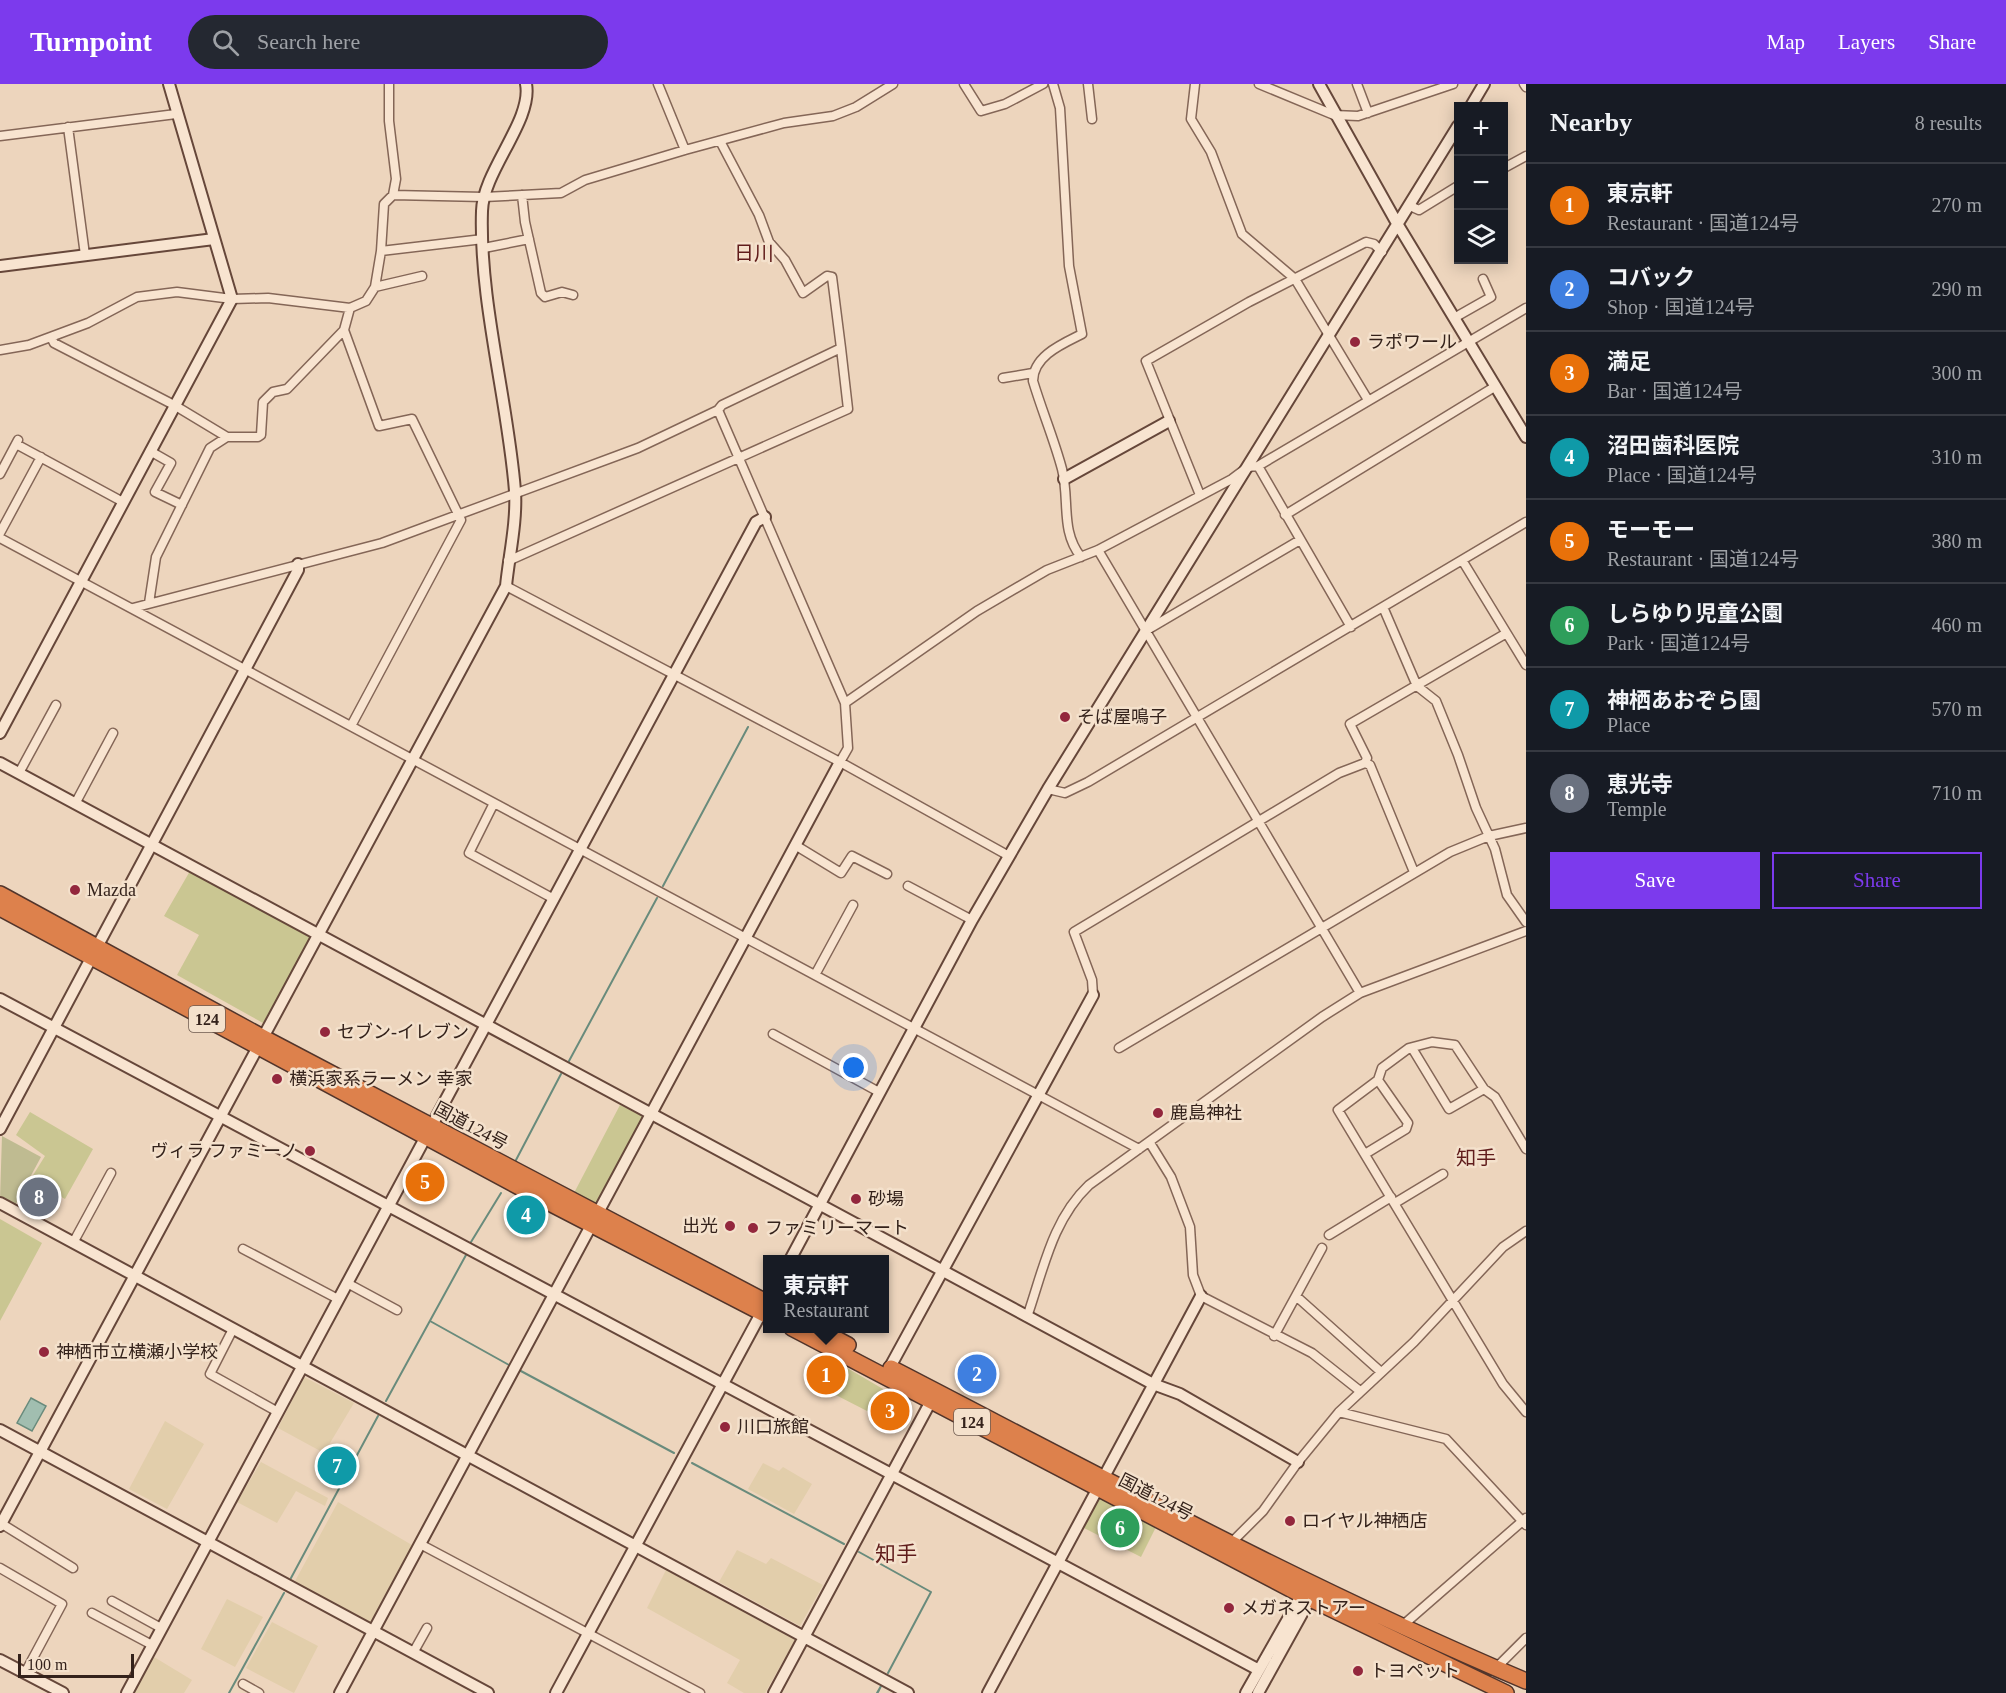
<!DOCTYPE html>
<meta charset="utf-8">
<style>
body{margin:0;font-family:"Times New Roman","Noto Sans JP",serif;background:#242831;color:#f1f3f6}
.controls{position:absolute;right:18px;top:18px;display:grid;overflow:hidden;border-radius:0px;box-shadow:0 3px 15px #0003}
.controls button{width:54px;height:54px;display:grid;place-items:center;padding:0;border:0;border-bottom:2px solid #363941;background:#171b24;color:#f1f3f6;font:30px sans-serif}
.scale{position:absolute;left:18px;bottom:15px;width:116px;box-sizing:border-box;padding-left:6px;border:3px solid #34221b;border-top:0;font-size:16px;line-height:21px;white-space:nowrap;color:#34221b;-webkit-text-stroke:4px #f4e1cc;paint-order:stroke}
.you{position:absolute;left:854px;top:984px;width:21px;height:21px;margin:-15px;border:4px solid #fff;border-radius:50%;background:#1a73e8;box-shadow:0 0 0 9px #1a73e833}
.badge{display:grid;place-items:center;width:39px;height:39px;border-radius:50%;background:#7c3aed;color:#fff;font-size:20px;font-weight:700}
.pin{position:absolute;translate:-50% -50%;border:3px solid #fff;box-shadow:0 2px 6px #0006}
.popup{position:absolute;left:763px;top:1171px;width:126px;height:78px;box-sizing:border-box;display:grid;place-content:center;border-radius:0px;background:#171b24;filter:drop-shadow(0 2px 4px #0005);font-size:20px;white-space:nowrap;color:#9ea1a6}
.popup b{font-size:22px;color:#f1f3f6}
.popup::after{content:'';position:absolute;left:50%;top:100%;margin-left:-12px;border:12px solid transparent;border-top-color:#171b24}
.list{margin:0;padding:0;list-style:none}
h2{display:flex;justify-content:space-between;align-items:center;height:78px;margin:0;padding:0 24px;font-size:26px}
h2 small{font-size:20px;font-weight:400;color:#9ea1a6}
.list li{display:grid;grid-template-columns:39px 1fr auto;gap:18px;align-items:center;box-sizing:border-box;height:84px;padding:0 24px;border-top:2px solid #363941}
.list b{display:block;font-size:22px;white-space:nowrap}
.list p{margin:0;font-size:20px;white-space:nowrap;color:#9ea1a6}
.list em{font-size:20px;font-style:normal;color:#9ea1a6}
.actions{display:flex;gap:12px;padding:18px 24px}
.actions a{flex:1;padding:14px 0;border:2px solid #7c3aed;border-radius:0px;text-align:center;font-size:21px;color:#7c3aed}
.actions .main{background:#7c3aed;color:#fff}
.icon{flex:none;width:33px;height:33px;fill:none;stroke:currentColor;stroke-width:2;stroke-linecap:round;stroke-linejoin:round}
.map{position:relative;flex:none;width:1526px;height:1609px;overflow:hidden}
header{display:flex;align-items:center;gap:36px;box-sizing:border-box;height:84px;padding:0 30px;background:#7c3aed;color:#fff}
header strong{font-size:28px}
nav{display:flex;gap:33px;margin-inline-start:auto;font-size:21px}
.search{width:420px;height:54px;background:#242831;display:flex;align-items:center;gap:15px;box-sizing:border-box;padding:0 21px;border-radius:33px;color:#9ea1a6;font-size:22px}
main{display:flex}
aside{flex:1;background:#171b24}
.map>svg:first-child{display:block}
.farmland{fill:#e2ceab}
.green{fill:#cac692}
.cemetery{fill:#bfbb91}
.water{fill:#a1beb0;stroke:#698b7c;stroke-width:1.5}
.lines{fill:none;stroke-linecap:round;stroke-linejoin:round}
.stream{stroke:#698b7c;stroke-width:2}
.street-casing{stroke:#846657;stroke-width:11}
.secondary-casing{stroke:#66473a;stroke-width:14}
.highway-casing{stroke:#52352b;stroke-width:18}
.street{stroke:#f8e4d0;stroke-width:8}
.secondary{stroke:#f8e4d0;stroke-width:10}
.highway{stroke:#dd814c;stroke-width:15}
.poi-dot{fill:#93273d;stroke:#f4e1cc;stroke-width:2}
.labels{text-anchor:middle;stroke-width:5;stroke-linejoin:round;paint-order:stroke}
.shield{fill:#f4e1cc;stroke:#6e5b50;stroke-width:1.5}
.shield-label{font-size:16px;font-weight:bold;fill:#34221b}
.poi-label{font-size:18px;fill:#34221b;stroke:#f4e1cc;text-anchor:start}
.street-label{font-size:18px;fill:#34221b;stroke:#f4e1cc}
.neighbourhood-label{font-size:20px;fill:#601c1b;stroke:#f4e1cc}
.quarter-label{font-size:21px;fill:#601c1b;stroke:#f4e1cc}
</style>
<header>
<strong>Turnpoint</strong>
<div class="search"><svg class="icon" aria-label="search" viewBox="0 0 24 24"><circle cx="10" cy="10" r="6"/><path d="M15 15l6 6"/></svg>Search here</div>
<nav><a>Map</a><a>Layers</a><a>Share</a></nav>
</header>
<main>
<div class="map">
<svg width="1526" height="1609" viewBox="0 0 1526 1609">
<rect width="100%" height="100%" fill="#edd5bd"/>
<path class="farmland" d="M304 1293 354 1319 324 1369 278 1344Z
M165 1337 204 1360 167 1425 129 1405Z
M261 1378 328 1414 325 1422 296 1407 277 1439 237 1418Z
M763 1379 779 1387 783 1383 812 1400 794 1430 748 1405Z
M338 1418 412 1461 370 1539 294 1499Z
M737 1466 766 1480 771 1474 823 1501 800 1542 719 1498Z
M666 1486 795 1556 765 1609H744L727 1599 740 1576 647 1524Z
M227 1515 263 1533 235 1583 201 1565Z
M272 1538 318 1562 294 1609 246 1584Z
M154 1573 192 1596 184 1609H134Z"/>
<path class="green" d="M190 787 311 854 263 939 177 891 199 851 164 832Z
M620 1021 644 1033 598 1121 574 1109Z
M30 1028 93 1065 65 1115 30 1096 45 1072 16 1051Z
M0 1135 42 1159 0 1237Z
M842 1281 883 1305 869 1328 828 1307Z
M1099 1414 1156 1443 1141 1473 1084 1444Z"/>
<path class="cemetery" d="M2 1052 41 1073 14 1123 0 1115Z"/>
<path class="water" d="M31 1314 46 1322 32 1347 17 1339Z"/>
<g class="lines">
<path class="stream" d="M663 802 748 643
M569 977 657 814
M516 1076 561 990
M471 1158 501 1109
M430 1237 509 1281
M519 1286 674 1369
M386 1317 466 1171
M692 1379 844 1460
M859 1468 931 1508 888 1589
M291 1494 378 1332
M229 1609 284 1509
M877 1609 881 1602 878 1608"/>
<g class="street-casing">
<path id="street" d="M389 0V37L396 95 393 111
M658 0 685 66
M964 0 981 27 1005 20 1043 0
M1053 0 1060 24 1069 182 1082 250C1062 260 1033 272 1033 297 1042 327 1054 355 1062 385 1070 416 1060 447 1081 473
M1088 0 1092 35
M1195 0 1191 35 1211 68 1242 150 1295 195 1368 316
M1259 0 1334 31 1358 32 1453 0
M1357 0 1368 29
M1524 0 1526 3
M68 43 85 171
M0 52 176 30
M720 57 759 131 769 158 785 176 803 209 827 192 832 193 841 264
M1504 84 1526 72
M522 111 525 138 541 209 545 213 562 208 573 211
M1410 122 1419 126 1458 102
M484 164 529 155
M381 167 483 155
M375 203 422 192
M350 224 344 246 379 342 412 335 461 436 351 642
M1454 234 1491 213 1483 195
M51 253 54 259 174 321 227 353
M0 266 29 261 88 239 137 213 177 208 232 215 268 214 350 224 366 217 375 203 381 167 384 120 393 111 484 113 561 109 585 96 685 66 784 39 833 32 856 23 893 0
M1003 294 1033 289
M16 360 123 418
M150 367 171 379 155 408 182 421
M1258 382 1351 543
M0 390 18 356
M1200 411 1146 277 1249 218 1366 158 1374 160 1382 168
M1285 431 1496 302
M0 449 41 373
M0 454 1139 1065
M1098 466 1360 909
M1462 476 1526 581
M508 477 848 325 841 264 722 321 718 326
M506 502 840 678 1009 772
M149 519 156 473 210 364 227 353H258L261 351 263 318 273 308 287 305 344 246
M1383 523 1417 602 1436 617 1458 671 1476 724 1495 765 1507 811 1526 838
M133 524 382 459 638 364 718 326 845 619 848 664 840 678
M1147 546 1300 456
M845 619 977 527 1047 486 1098 466 1232 395 1248 383 1258 382 1526 224
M1365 679 1367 674 1350 640 1505 550
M19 689 56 621
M1048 705 1065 709 1088 698 1526 438
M494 719 469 769 554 815
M75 720 113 649
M795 761 841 789 852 772 887 790
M908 802 972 836
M815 891 853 821
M1093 911 1092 896 1074 848 1339 689 1365 679 1370 681 1414 788
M773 950 879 1008
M1119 964 1450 768 1489 752 1526 744
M1412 964 1449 1025 1484 1005
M1150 1059 1171 1093 1190 1143 1193 1191 1201 1212 1312 1269 1360 1307
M1526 1065 1495 1013 1484 1005 1455 961 1432 958 1409 964 1382 984 1378 996 1338 1026 1503 1300 1526 1328
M1365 1070 1406 1045 1408 1039 1378 996
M1395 1119 1443 1090
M1329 1151 1391 1113
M73 1159 111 1089
M243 1165 338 1215
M347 1199 397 1226
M1296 1212 1381 1288
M1027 1233C1043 1187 1052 1136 1089 1101L1322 933 1360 909 1526 847
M233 1245 210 1290 278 1328
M1274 1252 1322 1164
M1339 1328 1446 1355 1526 1441
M2 1440 73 1484
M420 1460 700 1609
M1230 1460 1263 1427 1298 1378 1339 1328 1414 1258 1503 1163 1526 1147
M0 1484 62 1520 25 1589
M112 1517 161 1544
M92 1529 152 1561
M1402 1542 1526 1434
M413 1569 427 1544
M1496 1584 1526 1554
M243 1600 259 1609"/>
</g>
<g class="secondary-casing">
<path id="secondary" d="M1319 0 1398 141 1526 353
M1471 22 1484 0
M0 182 214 155
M1064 395 1169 337
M0 649 232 215 169 0
M0 679 1153 1300 1180 1310 1298 1378
M0 915 1259 1586
M0 1045 298 486V480
M0 1119 908 1609
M790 1176 972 836 1048 705 1458 42
M890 1283 1093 911
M0 1346 488 1609
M0 1442 506 502C509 472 517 438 515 407 508 317 479 217 482 127 483 87 533 36 526 0
M0 1576 63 1609
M127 1609 756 438 765 433
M340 1609 840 678
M556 1609 765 1222
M774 1609 931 1317
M988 1609 1201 1212
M1246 1609 1305 1505
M1258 1609 1310 1515V1508"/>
</g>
<g class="highway-casing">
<path id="highway" d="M0 810 264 954 768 1219
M0 824 536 1112 768 1232
M792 1244 1300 1510 1506 1609
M816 1244 848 1261
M891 1284C1100 1392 1308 1505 1526 1597"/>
</g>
<use href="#street" class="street"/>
<use href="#secondary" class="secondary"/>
<use href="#highway" class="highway"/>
</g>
<g class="poi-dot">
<circle cx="1355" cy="258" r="6"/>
<circle cx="1065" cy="633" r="6"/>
<circle cx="75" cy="806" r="6"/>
<circle cx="325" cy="948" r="6"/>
<circle cx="277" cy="995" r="6"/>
<circle cx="1158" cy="1029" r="6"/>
<circle cx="310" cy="1067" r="6"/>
<circle cx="856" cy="1115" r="6"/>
<circle cx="730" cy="1142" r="6"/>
<circle cx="753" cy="1144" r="6"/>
<circle cx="44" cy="1268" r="6"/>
<circle cx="725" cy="1343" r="6"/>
<circle cx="1290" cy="1437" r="6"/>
<circle cx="1229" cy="1524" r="6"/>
<circle cx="1358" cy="1587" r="6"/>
</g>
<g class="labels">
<g class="shield">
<rect x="189" y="922" width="36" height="26" rx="4.5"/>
<rect x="954" y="1325" width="36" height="26" rx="4.5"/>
</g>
<g class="shield-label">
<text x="207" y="941">124</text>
<text x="972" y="1344">124</text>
</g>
<g class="poi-label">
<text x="1367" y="264">ラポワール</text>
<text x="1077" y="639">そば屋鳴子</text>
<text x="87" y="812">Mazda</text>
<text x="337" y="954">セブン-イレブン</text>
<text x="289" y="1001">横浜家系ラーメン 幸家</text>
<text x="1170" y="1035">鹿島神社</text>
<text x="298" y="1073" text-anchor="end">ヴィラ ファミーノ</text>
<text x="868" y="1121">砂場</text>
<text x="718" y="1148" text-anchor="end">出光</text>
<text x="765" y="1150">ファミリーマート</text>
<text x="56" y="1274">神栖市立横瀬小学校</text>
<text x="737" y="1349">川口旅館</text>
<text x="1302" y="1443">ロイヤル神栖店</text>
<text x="1241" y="1530">メガネストアー</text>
<text x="1370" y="1593">トヨペット</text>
</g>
<g class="street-label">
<text transform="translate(471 1042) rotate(28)" y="6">国道124号</text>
<text transform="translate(1156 1413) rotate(27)" y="6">国道124号</text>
</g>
<g class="neighbourhood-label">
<text x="754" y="176">日川</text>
<text x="1476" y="1081">知手</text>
</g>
<g class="quarter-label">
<text x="896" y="1477">知手</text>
</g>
</g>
</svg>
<div class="controls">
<button>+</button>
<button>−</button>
<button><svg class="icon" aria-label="layers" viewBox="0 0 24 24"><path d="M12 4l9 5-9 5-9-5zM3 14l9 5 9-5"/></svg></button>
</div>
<div class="scale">100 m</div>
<div class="you"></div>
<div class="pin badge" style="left:826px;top:1291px;background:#e8710a">1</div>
<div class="popup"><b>東京軒</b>Restaurant</div>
<div class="pin badge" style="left:977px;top:1290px;background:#3f7fe0">2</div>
<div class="pin badge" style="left:890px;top:1327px;background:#e8710a">3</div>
<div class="pin badge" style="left:526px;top:1131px;background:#0f9aa8">4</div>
<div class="pin badge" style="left:425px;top:1098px;background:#e8710a">5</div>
<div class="pin badge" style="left:1120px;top:1444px;background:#2e9e5b">6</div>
<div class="pin badge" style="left:337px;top:1382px;background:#0f9aa8">7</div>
<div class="pin badge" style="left:39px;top:1113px;background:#6b7280">8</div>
</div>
<aside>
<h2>Nearby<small>8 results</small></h2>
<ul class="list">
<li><span class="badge" style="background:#e8710a">1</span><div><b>東京軒</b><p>Restaurant · 国道124号</p></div><em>270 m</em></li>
<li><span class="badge" style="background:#3f7fe0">2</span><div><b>コバック</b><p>Shop · 国道124号</p></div><em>290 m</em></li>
<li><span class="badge" style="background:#e8710a">3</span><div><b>満足</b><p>Bar · 国道124号</p></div><em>300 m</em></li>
<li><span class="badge" style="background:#0f9aa8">4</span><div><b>沼田歯科医院</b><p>Place · 国道124号</p></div><em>310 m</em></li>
<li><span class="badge" style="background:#e8710a">5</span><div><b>モーモー</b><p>Restaurant · 国道124号</p></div><em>380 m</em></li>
<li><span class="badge" style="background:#2e9e5b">6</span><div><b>しらゆり児童公園</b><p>Park · 国道124号</p></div><em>460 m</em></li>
<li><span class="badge" style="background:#0f9aa8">7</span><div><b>神栖あおぞら園</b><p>Place</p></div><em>570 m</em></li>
<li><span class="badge" style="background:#6b7280">8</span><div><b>恵光寺</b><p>Temple</p></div><em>710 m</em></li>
</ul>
<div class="actions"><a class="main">Save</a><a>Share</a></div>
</aside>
</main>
